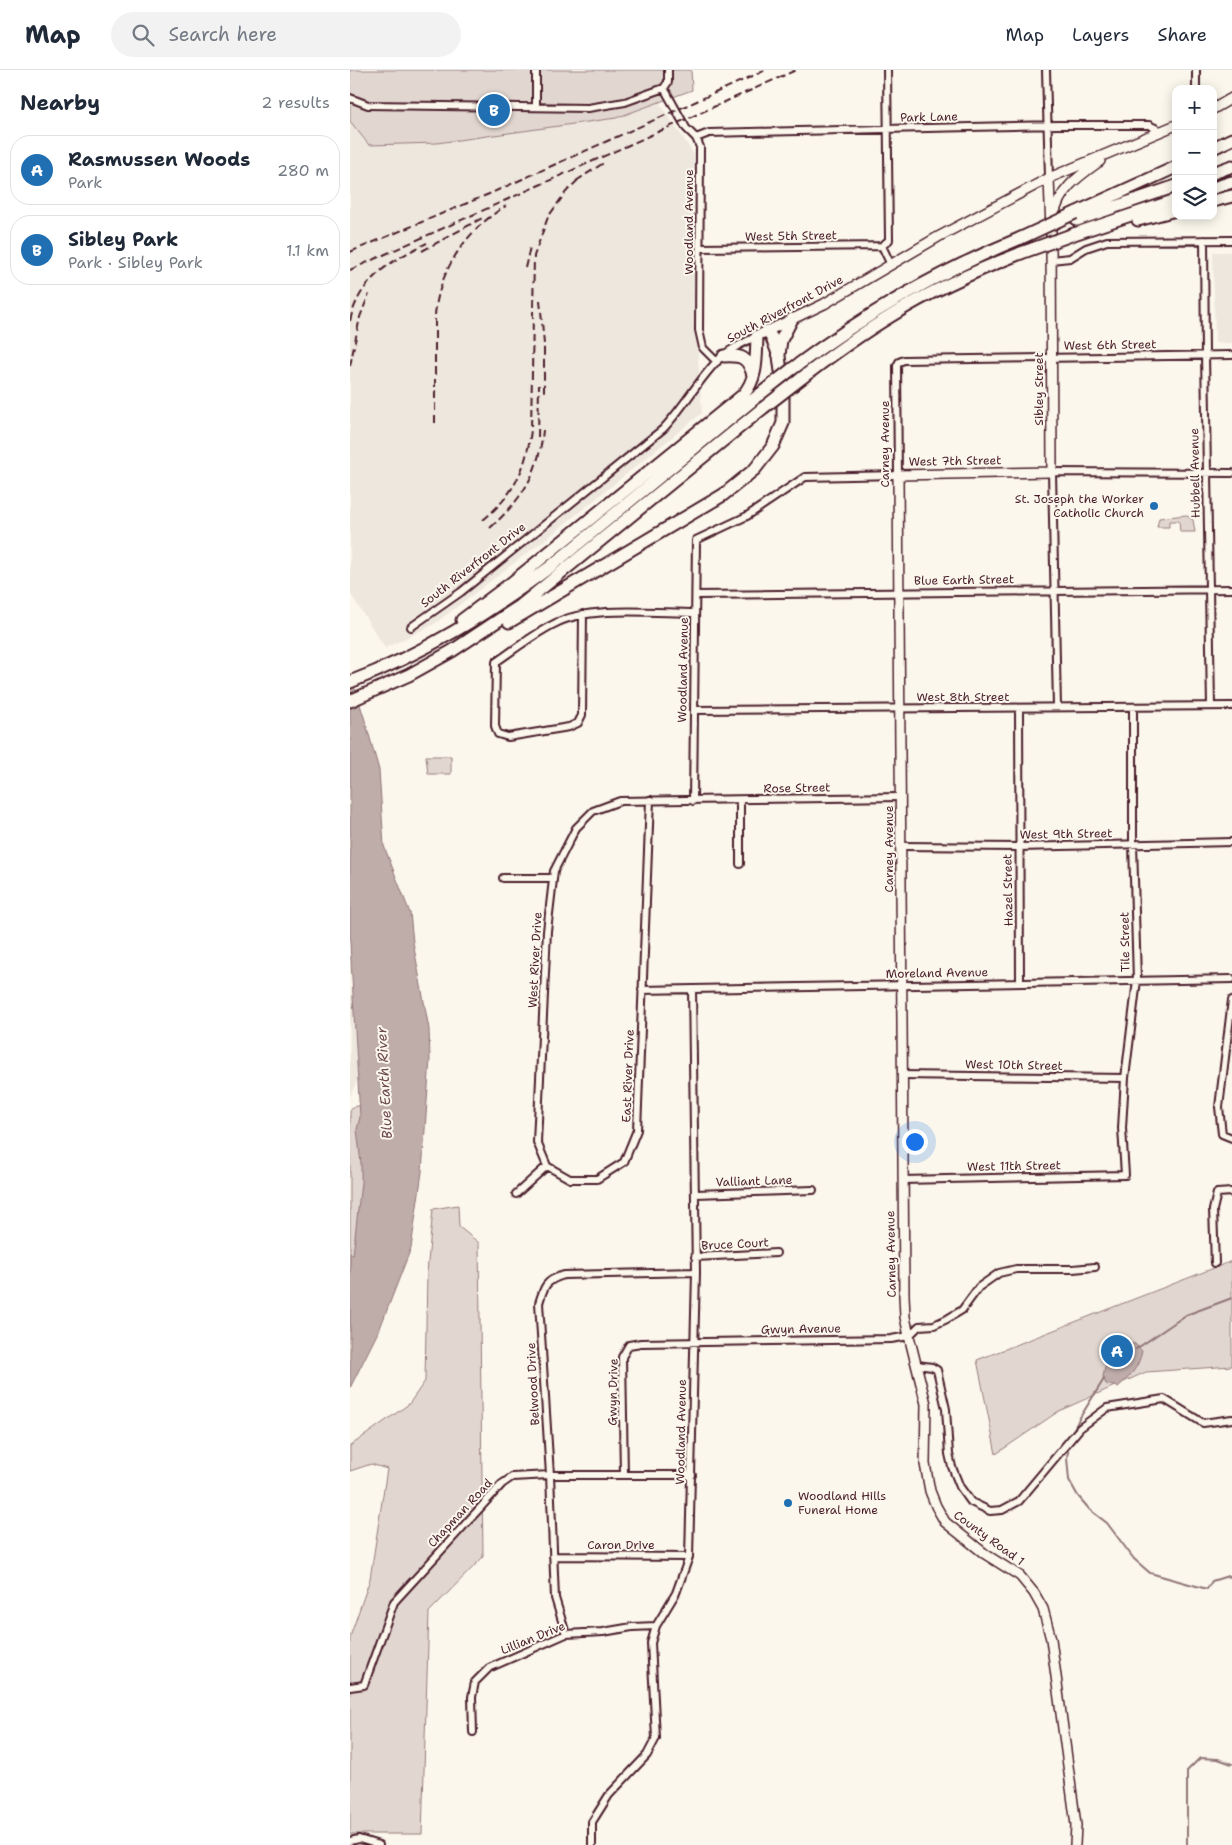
<!DOCTYPE html>
<html lang="en">
<head>
<meta charset="utf-8">
<style>
	:root { --surface:#fff; --page:#f2f2f3; --text:#1f2937; --muted:#747a83; --line:#e0e1e3; --accent:#1f6fb2 }
	body { margin:0; font-family:"Shantell Sans",sans-serif; background:var(--page); color:var(--text) }
	.controls { position:absolute; right:15px; top:15px; display:grid; overflow:hidden; border-radius:10px; box-shadow:0 2px 12px #0003 }
	.controls button { width:45px; height:45px; display:grid; place-items:center; padding:0; border:0; border-bottom:1px solid var(--line); background:var(--surface); color:var(--text); font:25px sans-serif }
	.you { position:absolute; left:564px; top:1071px; width:18px; height:18px; margin:-12px; border:4px solid #fff; border-radius:50%; background:#1a73e8; box-shadow:0 0 0 8px #1a73e833 }
	.badge { display:grid; place-items:center; width:32px; height:32px; border-radius:50%; background:var(--accent); color:#fff; font-size:16px; font-weight:700 }
	.pin { position:absolute; translate:-50% -50%; border:2px solid #fff; box-shadow:0 1px 5px #0006 }
	.list { margin:0; padding:0; list-style:none }
	h2 { display:flex; justify-content:space-between; align-items:center; height:65px; margin:0; padding:0 20px; font-size:21px }
	h2 small { font-size:16px; font-weight:400; color:var(--muted) }
	.list li { display:grid; grid-template-columns:32px 1fr auto; gap:15px; align-items:center; box-sizing:border-box; height:70px; margin:0 10px 10px; padding:0 10px; border:1px solid var(--line); border-radius:20px }
	.list b { display:block; font-size:19px; white-space:nowrap }
	.list p { margin:0; font-size:16px; white-space:nowrap; color:var(--muted) }
	.list em { font-size:16px; font-style:normal; color:var(--muted) }
	.icon { flex:none; width:28px; height:28px; fill:none; stroke:currentColor; stroke-width:2; stroke-linecap:round; stroke-linejoin:round }
	.map { position:relative; flex:none; width:882px; height:1775px; overflow:hidden }
	header { display:flex; align-items:center; gap:30px; box-sizing:border-box; height:70px; padding:0 25px; background:var(--surface); border-bottom:1px solid var(--line) }
	header strong { font-size:24px }
	nav { display:flex; gap:28px; margin-inline-start:auto; font-size:18px }
	.search { width:350px; height:45px; background:var(--page); display:flex; align-items:center; gap:12px; box-sizing:border-box; padding:0 18px; border-radius:28px; color:var(--muted); font-size:19px }
	main { display:flex }
	aside { flex:1; background:var(--surface) }
	.map>svg:first-child { display:block }
	.built { fill:#eee7de }
	.green { fill:#e2d7d0; stroke:#967b7e }
	.water { fill:#bfadaa; stroke:#907477 }
	.lines { fill:none; stroke-linecap:round; stroke-linejoin:round }
	.stream { stroke:#907477; stroke-width:2 }
	.street-casing { stroke:#4a1f2b; stroke-width:10 }
	.secondary-casing { stroke:#4a1f2b; stroke-width:12 }
	.highway-casing { stroke:#4a1f2b; stroke-width:15 }
	.street { stroke:#fbf7ec; stroke-width:6 }
	.secondary { stroke:#fbf7ec; stroke-width:9 }
	.highway { stroke:#fbf7ec; stroke-width:11 }
	.rail { stroke:#4a1f2b; stroke-width:2; stroke-dasharray:8 4; stroke-linecap:butt }
	.highway-bridge-casing { stroke:#4a1f2b; stroke-width:15; stroke-linecap:butt }
	.highway-bridge { stroke:#fbf7ec; stroke-width:11 }
	.poi-dot { fill:#1f6fb2; stroke:#fbf7ec; stroke-width:2 }
	.labels { text-anchor:middle; dominant-baseline:central; stroke-width:4; stroke-linejoin:round; paint-order:stroke }
	.street-label { font-size:12px; fill:#4a1f2b; stroke:#fbf7ec }
	.poi-label { font-size:12px; fill:#4a1f2b; stroke:#fbf7ec; text-anchor:end }
	.water-label { font-size:14px; font-style:italic; fill:#6d4a51; stroke:#fbf7ec }
</style>
</head>
<body>
<header>
<strong>Map</strong>
<div class="search"><svg class="icon" aria-label="search" viewBox="0 0 24 24"><circle cx="10" cy="10" r="6"/><path d="M15 15l6 6"/></svg>Search here</div>
<nav><a>Map</a><a>Layers</a><a>Share</a></nav>
</header>
<main>
<aside>
<h2>Nearby<small>2 results</small></h2>
<ul class="list">
<li><span class="badge">A</span><div><b>Rasmussen Woods</b><p>Park</p></div><em>280 m</em></li>
<li><span class="badge">B</span><div><b>Sibley Park</b><p>Park · Sibley Park</p></div><em>1.1 km</em></li>
</ul>
</aside>
<div class="map">
<svg width="882" height="1775" viewBox="0 0 882 1775">
	<rect width="100%" height="100%" fill="#fbf7ec"/>
	<filter id="ink" filterUnits="userSpaceOnUse"><feTurbulence type="fractalNoise" baseFrequency=".02" numOctaves="2"/><feDisplacementMap in="SourceGraphic" scale="10" xChannelSelector="R" yChannelSelector="G"/><feConvolveMatrix kernelMatrix="1 2 1 2 8 2 1 2 1" color-interpolation-filters="sRGB"/></filter>
	<g filter="url(#ink)">
		<path class="built" d="M 309,32 L 344,84 L 345,244 L 352,343 L 201,465 L 83,555 L 35,578 L 0,523 L 0,51 L 19,75 L 87,73 L 266,48 Z
			M 863,182 L 882,182 L 882,273 L 865,273 Z
			M 0,926 L 10,926 L 12,997 L 0,1027 Z"/>
		<path class="green" d="M 0,0 L 341,0 L 342,20 L 266,48 L 87,73 L 19,75 L 0,51 Z
			M 836,445 L 843,450 L 845,462 L 830,462 L 829,451 L 819,451 L 819,457 L 807,457 L 809,448 Z
			M 76,686 L 101,686 L 101,704 L 78,704 Z
			M 22,1033 L 0,1262 L 0,1042 L 2,1037 Z
			M 108,1135 L 109,1157 L 129,1173 L 133,1487 L 79,1542 L 72,1764 L 0,1764 L 0,1567 L 20,1509 L 37,1399 L 21,1394 L 0,1401 L 0,1376 L 59,1334 L 75,1311 L 77,1203 L 83,1139 Z
			M 882,1191 L 882,1296 L 796,1302 L 709,1341 L 646,1384 L 627,1290 Z"/>
		<path class="water" d="M 0,604 L 14,647 L 29,700 L 34,776 L 60,843 L 63,872 L 79,959 L 80,989 L 72,1102 L 61,1178 L 30,1258 L 0,1318 L 0,1183 L 3,1185 L 11,1112 L 11,1094 L 7,1059 L 10,1047 L 0,873 Z
			M 776,1273 L 785,1274 L 792,1281 C 789,1297 780,1307 768,1317 L 756,1314 L 753,1307 C 756,1291 759,1278 776,1273 Z"/>
		<g class="lines">
			<path class="stream" d="M 786,1279 L 836,1245 L 882,1228
				M 722,1363 L 729,1349 L 754,1309
				M 719,1374 L 717,1388 L 719,1410 L 728,1426 L 740,1440 L 757,1453 L 784,1489 L 800,1503 L 857,1519 L 862,1511 L 878,1506 L 882,1509
				M 837,1775 L 837,1701 L 850,1688 L 868,1689 L 882,1694"/>
			<defs>
				<path id="street" d="M 186,0 L 186,36
					M 537,0 L 539,170 L 532,176 L 541,195
					M 696,0 L 699,108
					M 846,0 L 846,19
					M 314,18 L 336,58 L 346,68 L 350,77 L 349,260 L 353,278 L 367,292
					M 0,28 L 18,35 L 238,38 L 275,32 L 314,18 L 318,12 L 318,0
					M 346,68 L 359,63 L 708,55 L 799,55 L 811,61
					M 854,170 L 855,285 L 861,636
					M 350,178 L 532,176
					M 701,190 L 720,188 L 736,178 L 757,171 L 882,170
					M 346,525 L 882,519
					M 233,544 L 232,645 L 228,653 L 219,657 L 158,667 L 148,664 L 145,656 L 146,592 C 165,579 184,564 204,554 C 239,535 306,543 345,543
					M 61,557 L 111,522 L 313,359 C 333,338 347,312 367,291 C 378,280 393,273 407,266
					M 707,637 L 702,402 L 882,403
					M 669,638 L 670,913
					M 344,640 L 882,636
					M 300,730 L 287,1060 L 274,1092 L 247,1109 L 220,1109 L 197,1096 L 187,1072 L 197,861 L 204,801 L 226,758 L 243,741 L 270,731 L 551,727
					M 343,731 L 346,470 L 397,446 L 455,407 L 548,405 L 547,296 L 549,292 L 554,290 L 882,285
					M 551,776 L 669,777 L 882,772
					M 390,794 L 390,730
					M 153,808 L 203,808
					M 292,920 L 882,909
					M 882,930 L 869,1037 L 872,1064 L 882,1068
					M 552,1005 L 775,1008
					M 553,1110 L 775,1105 L 772,1058 L 775,1008 L 787,910 L 783,774 L 783,637
					M 166,1124 L 197,1096
					M 346,1124 L 463,1120
					M 345,1187 L 426,1183
					M 865,1193 L 863,1140 L 867,1123 L 882,1122
					M 567,1295 L 582,1297 L 587,1300 L 596,1339 L 599,1384 L 602,1397 L 610,1417 L 621,1432 L 640,1441 L 652,1440 L 669,1431 L 730,1358 L 757,1338 L 814,1329 L 853,1353 L 882,1349
					M 274,1405 L 272,1287 L 279,1275 L 291,1273 L 541,1269 L 559,1266 L 569,1256 L 584,1255 L 597,1249 L 612,1240 L 629,1217 L 649,1203 L 666,1199 L 723,1199 L 745,1197
					M 203,1486 L 339,1487
					M 216,1564 L 205,1528 L 200,1405 L 189,1233 C 194,1216 196,1210 214,1205 L 346,1202
					M 0,1617 L 14,1615 L 44,1532 L 152,1414 L 162,1407 L 200,1405 L 342,1405
					M 123,1662 L 122,1627 L 125,1612 L 139,1598 L 216,1564 L 253,1562 L 282,1557 L 306,1556
					M 0,1771 L 9,1769 L 29,1775
					M 242,1775 L 242,1752 L 259,1725 L 297,1685 L 306,1668 L 301,1573 L 306,1556 L 326,1523 L 339,1487 L 346,1202 L 342,919"/>
				<path id="secondary" d="M 863,39 L 882,28
					M 699,108 L 701,161 L 702,402 L 548,405 L 554,1225 L 555,1247 L 559,1266 L 576,1334 L 575,1394 L 580,1421 L 586,1436 L 595,1452 L 635,1484 L 670,1506 L 684,1523 L 693,1539 L 701,1569 L 726,1755 L 725,1775
					M 704,146 C 709,119 729,106 750,91
					M 411,264 L 474,234 L 588,167 L 699,108 L 826,55"/>
				<path id="highway" d="M 863,78 L 882,69
					M 863,103 L 882,96
					M 863,118 L 882,112
					M 863,131 L 882,126
					M 725,143 L 826,97
					M 727,150 L 826,116
					M 788,150 L 826,140
					M 724,164 L 826,130
					M 429,285 L 431,270 L 442,249
					M 374,286 C 391,285 398,287 403,305
					M 442,299 C 516,244 585,203 671,168
					M 444,314 C 476,289 509,265 544,244 C 584,219 628,200 671,183
					M 112,550 L 160,514 L 393,325 C 408,308 406,287 407,266
					M 159,552 L 373,425 L 405,399 L 423,376 L 433,353 L 433,317 L 429,286 L 422,268 L 417,261
					M 0,612 C 73,584 137,544 200,497 L 409,325
					M 0,631 L 59,605 L 102,581 L 170,536 L 413,338"/>
			</defs>
			<use href="#street" class="street-casing"/>
			<use href="#secondary" class="secondary-casing"/>
			<use href="#highway" class="highway-casing"/>
			<use href="#street" class="street"/>
			<use href="#secondary" class="secondary"/>
			<use href="#highway" class="highway"/>
			<path class="rail" d="M 226,111 L 255,92
				M 72,181 L 134,147
				M 0,182 L 139,124 L 416,0
				M 175,198 L 180,177
				M 0,200 L 446,0
				M 190,230 L 194,274 L 194,323
				M 0,251 C 9,209 42,190 77,173
				M 0,296 L 10,247 L 19,224
				M 85,353 L 85,245 C 89,200 117,159 156,136
				M 188,367 L 189,315
				M 133,450 C 164,424 176,400 181,360 L 184,186 L 198,147 L 216,122 L 230,108
				M 140,458 C 172,429 189,404 193,360"/>
			<defs>
				<path id="highway-bridge" d="M 671,168 L 725,143
					M 671,183 L 724,164
					M 409,325 L 442,299
					M 413,338 L 444,314"/>
			</defs>
			<use href="#highway-bridge" class="highway-bridge-casing"/>
			<use href="#highway-bridge" class="highway-bridge"/>
		</g>
	</g>
	<g class="poi-dot">
		<circle cx="804" cy="436" r="5"/>
		<circle cx="438" cy="1433" r="5"/>
	</g>
	<g class="labels">
		<g class="street-label">
			<text transform="translate(579 47) rotate(-1)">Park Lane</text>
			<text transform="translate(339 152) rotate(-90)">Woodland Avenue</text>
			<text transform="translate(441 166) rotate(-1)">West 5th Street</text>
			<text transform="translate(435 239) rotate(-28)">South Riverfront Drive</text>
			<text transform="translate(760 275) rotate(-1)">West 6th Street</text>
			<text transform="translate(689 319) rotate(-90)">Sibley Street</text>
			<text transform="translate(535 374) rotate(-90)">Carney Avenue</text>
			<text transform="translate(605 391) rotate(-1)">West 7th Street</text>
			<text transform="translate(845 403) rotate(-91)">Hubbell Avenue</text>
			<text transform="translate(123 495) rotate(-38)">South Riverfront Drive</text>
			<text transform="translate(614 510) rotate(-1)">Blue Earth Street</text>
			<text transform="translate(333 600) rotate(-89)">Woodland Avenue</text>
			<text x="613" y="627">West 8th Street</text>
			<text transform="translate(447 718) rotate(-1)">Rose Street</text>
			<text transform="translate(716 764) rotate(-1)">West 9th Street</text>
			<text transform="translate(539 779) rotate(-90)">Carney Avenue</text>
			<text transform="translate(658 820) rotate(-91)">Hazel Street</text>
			<text transform="translate(775 872) rotate(-91)">Tile Street</text>
			<text transform="translate(185 890) rotate(-87)">West River Drive</text>
			<text transform="translate(587 903) rotate(-1)">Moreland Avenue</text>
			<text transform="translate(664 995) rotate(1)">West 10th Street</text>
			<text transform="translate(278 1006) rotate(-88)">East River Drive</text>
			<text transform="translate(664 1096) rotate(-1)">West 11th Street</text>
			<text transform="translate(404 1111) rotate(-2)">Valliant Lane</text>
			<text transform="translate(385 1174) rotate(-3)">Bruce Court</text>
			<text transform="translate(541 1184) rotate(-91)">Carney Avenue</text>
			<text transform="translate(451 1259) rotate(-1)">Gwyn Avenue</text>
			<text transform="translate(183 1314) rotate(-93)">Belwood Drive</text>
			<text transform="translate(263 1322) rotate(-89)">Gwyn Drive</text>
			<text transform="translate(331 1362) rotate(-89)">Woodland Avenue</text>
			<text transform="translate(110 1443) rotate(-47)">Chapman Road</text>
			<text transform="translate(639 1468) rotate(36)">County Road 1</text>
			<text x="271" y="1475">Caron Drive</text>
			<text transform="translate(183 1568) rotate(-22)">Lillian Drive</text>
		</g>
		<g class="poi-label">
			<text x="794" y="429">St. Joseph the Worker<tspan x="794" dy="14">Catholic Church</tspan></text>
			<text x="448" y="1426" text-anchor="start">Woodland Hills<tspan x="448" dy="14">Funeral Home</tspan></text>
		</g>
		<g class="water-label">
			<text transform="translate(34 1013) rotate(-93)">Blue Earth River</text>
		</g>
	</g>
</svg>
<div class="controls">
<button>+</button>
<button>−</button>
<button><svg class="icon" aria-label="layers" viewBox="0 0 24 24"><path d="M12 4l9 5-9 5-9-5zM3 14l9 5 9-5"/></svg></button>
</div>
<div class="you"></div>
<div class="pin badge" style="left:767px;top:1281px">A</div>
<div class="pin badge" style="left:144px;top:40px">B</div>
</div>
</main>
</body>
</html>
